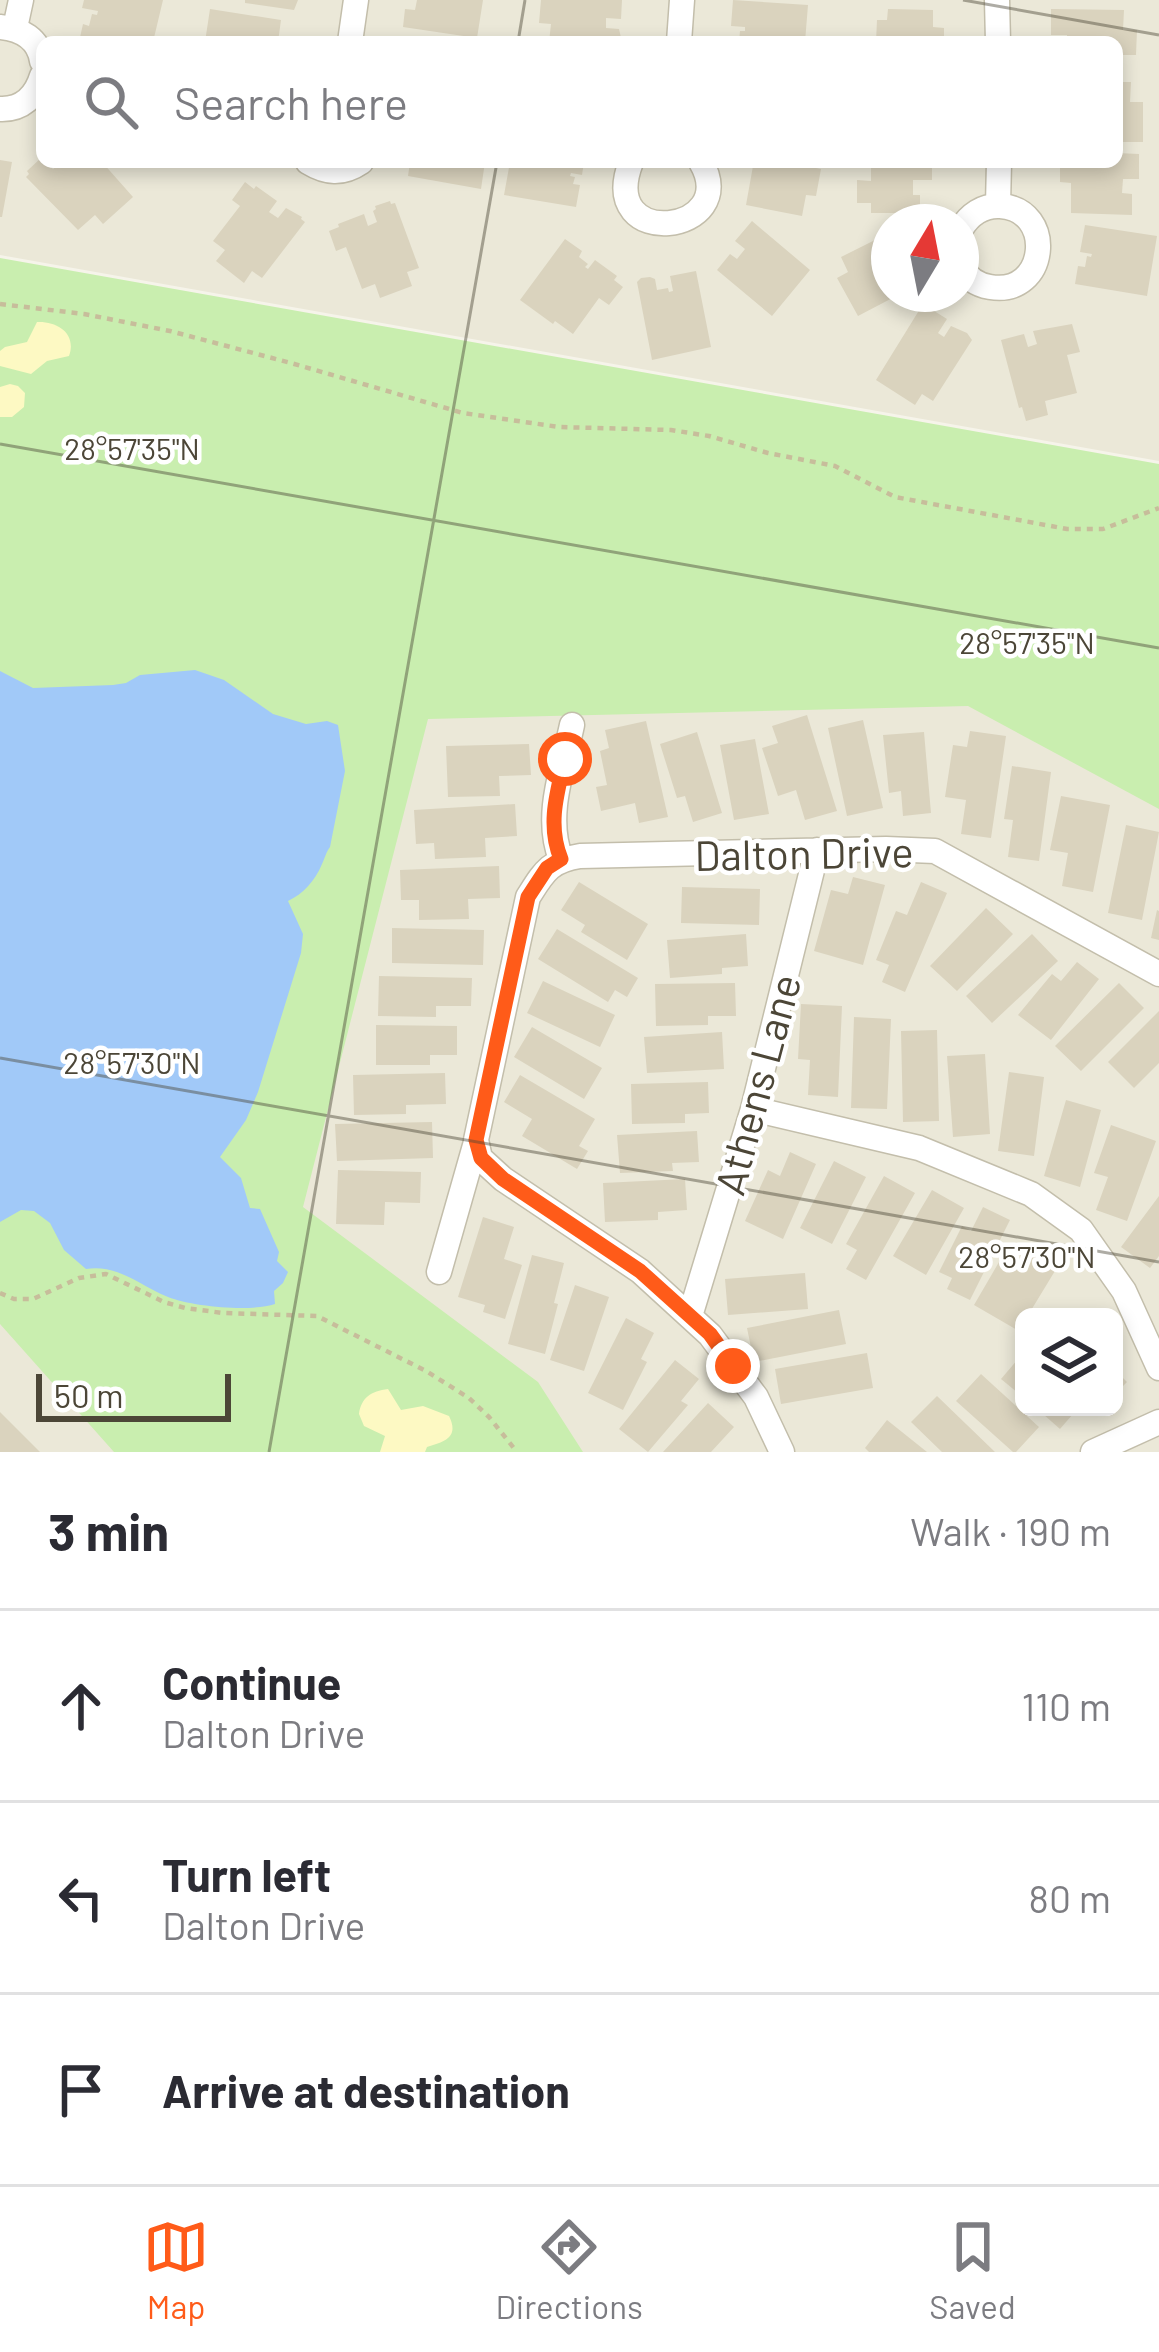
<!DOCTYPE html>
<html lang="en">
<head>
<meta charset="utf-8">
<style>
	:root { --surface:#fff; --page:#f2f2f3; --text:#2b2b33; --muted:#7c7c81; --line:#e1e1e2; --accent:#ff5b19 }
	body { margin:0; font-family:Barlow,sans-serif; background:var(--page); color:var(--text) }
	.controls { position:absolute; right:36px; bottom:36px; display:grid; overflow:hidden; border-radius:18px; box-shadow:0 6px 18px #0003 }
	.controls button { width:108px; height:108px; display:grid; place-items:center; padding:0; border:0; border-bottom:3px solid var(--line); background:var(--surface); color:var(--text); font:60px sans-serif }
	.compass { position:absolute; left:871px; top:204px; width:108px; height:108px; border-radius:50%; background:var(--surface); box-shadow:0 6px 18px #0003; rotate:10deg }
	.scale { position:absolute; left:36px; bottom:30px; width:195px; box-sizing:border-box; padding-left:12px; border:6px solid #4c4637; border-top:0; font-size:33px; line-height:42px; white-space:nowrap; color:#4c4637; -webkit-text-stroke:9px #fff; paint-order:stroke }
	.stop { position:absolute; width:36px; height:36px; margin:-27px; border:9px solid #ff5b19; border-radius:50%; background:#fff }
	.stop.end { background:#ff5b19; border-color:#fff; box-shadow:0 3px 12px #0008 }
	.list { margin:0; padding:0; list-style:none }
	h2 { display:flex; justify-content:space-between; align-items:center; height:156px; margin:0; padding:0 48px; font-size:51px }
	h2 small { font-size:39px; font-weight:400; color:var(--muted) }
	.list li { display:grid; grid-template-columns:78px 1fr auto; gap:36px; align-items:center; box-sizing:border-box; height:192px; padding:0 48px; border-top:3px solid var(--line) }
	.list b { display:block; font-size:45px; white-space:nowrap }
	.list p { margin:0; font-size:39px; white-space:nowrap; color:var(--muted) }
	.list em { font-size:39px; font-style:normal; color:var(--muted) }
	.icon { flex:none; width:66px; height:66px; fill:none; stroke:currentColor; stroke-width:2; stroke-linecap:round; stroke-linejoin:round }
	.map { position:relative; flex:none; width:1159px; height:1452px; overflow:hidden }
	.search { position:absolute; background:var(--surface); box-shadow:0 6px 18px #0003; left:36px; right:36px; top:36px; height:132px; display:flex; align-items:center; gap:30px; box-sizing:border-box; padding:0 42px; border-radius:18px; color:var(--muted); font-size:45px }
	.sheet { height:732px; background:var(--surface) }
	nav { display:flex; justify-content:space-around; align-items:center; box-sizing:border-box; height:168px; border-top:3px solid var(--line); background:var(--surface); font-size:33px; color:var(--muted) }
	nav a { display:grid; justify-items:center; gap:6px }
	nav .on { color:var(--accent) }
	.map>svg:first-child { display:block }
	.residential { fill:#ebe8d8; fill-rule:evenodd }
	.green { fill:#c9eeaf }
	.sand { fill:#fdf9c3 }
	.water { fill:#a1c9f8 }
	.building { fill:#dad3be }
	.lines { fill:none; stroke-linecap:round; stroke-linejoin:round }
	.minor-casing { stroke:#c3beab; stroke-width:27 }
	.path { stroke:#c7bd9b; stroke-width:4.5; stroke-dasharray:6 6; stroke-linecap:butt }
	.minor { stroke:#fff; stroke-width:24 }
	.route { stroke:#ff5b19; stroke-width:15 }
	.ticks { fill:none; stroke:#4c4637; stroke-width:3; stroke-opacity:0.45 }
	.labels { text-anchor:middle; dominant-baseline:central; stroke-width:9; stroke-linejoin:round; paint-order:stroke }
	.street-label { font-size:42px; fill:#4c4637; stroke:#fff }
	.ticks-label { font-size:30px; text-anchor:middle; fill:#4c4637; stroke:#fff; stroke-width:9; stroke-linejoin:round; paint-order:stroke }
</style>
</head>
<body>
<div class="map">
<svg width="1159" height="1452" viewBox="0 0 1159 1452">
	<rect width="100%" height="100%" fill="#f6f4ea"/>
	<path class="residential" d="M 0,0 L 1159,0 L 1159,461 L 0,255 ZM 42,42 L 1117,42 L 1117,162 L 42,162 ZM 889,222 L 961,222 L 961,294 L 889,294 Z
		M 0,277 L 1159,484 L 1159,1452 L 0,1452 ZM 1024,1317 L 1114,1317 L 1114,1407 L 1024,1407 Z"/>
	<path class="green" d="M 0,258 L 1159,464 L 1159,809 L 968,706 L 428,719 L 303,1207 L 538,1382 L 583,1452 L 114,1452 L 0,1324 Z"/>
	<path class="sand" d="M 37,322 C 58,321 77,334 69,356 L 47,361 L 31,374 L 0,366 L 0,351 L 5,347 L 27,342 Z
		M 10,384 L 18,386 L 25,393 L 24,407 L 12,417 L 0,417 L 0,387 Z
		M 388,1389 L 401,1410 L 423,1406 L 449,1416 C 460,1438 443,1442 427,1447 L 425,1452 L 380,1452 L 385,1436 L 364,1426 L 359,1414 C 361,1398 371,1391 388,1389 Z"/>
	<path class="water" d="M 195,670 L 224,680 L 273,714 L 306,724 L 327,721 L 338,725 L 345,771 L 330,847 C 326,852 325,858 322,864 C 315,881 303,894 288,901 L 303,934 L 301,953 L 258,1092 L 246,1120 L 220,1157 L 241,1178 L 250,1208 L 260,1209 L 279,1252 L 277,1261 L 288,1272 L 283,1283 L 274,1291 L 275,1304 C 252,1312 193,1307 168,1297 C 140,1286 119,1264 86,1269 L 64,1250 L 50,1223 L 34,1211 L 21,1210 L 0,1222 L 0,671 L 33,688 L 113,685 L 126,683 L 140,675 Z"/>
	<path class="building" d="M 84,0 L 163,0 L 153,42 L 79,42 L 83,24 L 89,26 L 92,14 L 97,15 L 98,11 L 82,8 Z
		M 245,0 L 298,0 L 294,10 L 245,3 Z
		M 417,0 L 483,0 L 477,38 L 403,27 L 405,9 L 415,10 Z
		M 541,0 L 622,0 L 621,19 L 606,18 L 606,28 L 619,29 L 622,42 L 549,42 L 551,24 L 539,23 Z
		M 733,0 L 808,5 L 805,42 L 739,42 L 740,31 L 745,31 L 745,27 L 731,26 Z
		M 210,9 L 281,20 L 278,42 L 205,42 Z
		M 888,9 L 933,10 L 933,27 L 944,28 L 944,42 L 876,42 L 877,20 L 887,20 Z
		M 1051,9 L 1124,10 L 1123,30 L 1137,30 L 1136,55 L 1123,55 L 1123,70 L 1117,70 L 1117,42 L 1067,42 L 1067,35 L 1051,35 Z
		M 1117,82 L 1131,82 L 1130,102 L 1143,102 L 1143,142 L 1117,142 Z
		M 1117,153 L 1139,154 L 1139,179 L 1123,179 L 1122,193 L 1132,194 L 1132,215 L 1071,213 L 1071,183 L 1060,182 L 1060,162 L 1117,162 Z
		M 42,157 L 42,162 L 47,162 L 53,169 L 61,162 L 102,162 L 133,197 L 103,224 L 95,215 L 78,230 L 26,177 L 29,174 L 27,171 Z
		M 0,160 L 12,162 L 2,217 L 0,217 Z
		M 410,162 L 485,162 L 481,189 L 408,176 Z
		M 510,162 L 584,162 L 582,175 L 571,173 L 570,176 L 575,177 L 573,184 L 580,185 L 576,207 L 504,195 Z
		M 765,162 L 812,162 L 811,167 L 821,169 L 816,196 L 806,195 L 802,216 L 746,205 L 753,166 L 763,168 Z
		M 871,162 L 932,162 L 932,180 L 913,180 L 913,195 L 920,195 L 920,213 L 871,213 L 871,203 L 857,203 L 857,180 L 871,181 Z
		M 245,182 L 254,189 L 256,186 L 277,201 L 269,212 L 278,218 L 286,208 L 302,217 L 301,219 L 305,222 L 262,278 L 252,271 L 244,283 L 216,261 L 225,250 L 213,241 L 240,206 L 232,200 Z
		M 390,201 L 391,204 L 395,203 L 419,268 L 407,272 L 412,286 L 380,298 L 375,284 L 362,289 L 346,247 L 336,251 L 329,231 L 339,227 L 338,224 L 364,214 L 368,226 L 377,222 L 373,211 L 376,209 L 375,206 Z
		M 752,221 L 810,270 L 772,316 L 717,270 L 730,254 L 737,259 L 745,249 L 735,241 Z
		M 1085,225 L 1157,236 L 1147,296 L 1075,284 L 1078,266 L 1085,267 L 1087,256 L 1091,257 L 1092,254 L 1080,252 Z
		M 885,235 L 889,243 L 889,294 L 900,294 L 858,316 L 837,278 L 848,272 L 841,257 Z
		M 565,239 L 582,251 L 579,257 L 588,264 L 585,267 L 588,269 L 595,260 L 617,276 L 614,280 L 623,287 L 609,305 L 599,298 L 573,334 L 555,321 L 553,324 L 520,300 Z
		M 696,271 L 711,347 L 652,360 L 637,282 L 641,278 L 650,277 L 655,279 L 657,290 L 668,288 L 669,292 L 673,291 L 670,276 Z
		M 923,304 L 947,319 L 938,333 L 944,337 L 951,326 L 967,333 L 972,340 L 933,401 L 922,394 L 915,405 L 876,380 Z
		M 1072,324 L 1080,352 L 1067,355 L 1077,393 L 1045,401 L 1048,415 L 1026,421 L 1022,407 L 1019,408 L 1001,340 L 1024,334 L 1028,347 L 1037,344 L 1033,331 Z
		M 807,715 L 837,811 L 805,820 L 796,790 L 778,796 L 762,748 L 778,743 L 772,726 Z
		M 863,720 L 883,808 L 847,816 L 828,728 Z
		M 646,721 L 668,817 L 639,823 L 635,803 L 601,811 L 596,787 L 607,785 L 600,751 L 609,748 L 605,730 Z
		M 970,731 L 1006,736 L 991,838 L 961,834 L 966,800 L 945,797 L 953,745 L 967,747 Z
		M 697,732 L 722,813 L 693,822 L 685,796 L 677,798 L 660,744 Z
		M 924,732 L 931,813 L 903,816 L 901,791 L 889,793 L 883,735 Z
		M 755,739 L 769,814 L 734,820 L 720,745 Z
		M 529,744 L 531,775 L 499,776 L 500,796 L 448,797 L 446,746 Z
		M 1012,766 L 1051,772 L 1039,861 L 1008,857 L 1013,820 L 1004,819 Z
		M 1061,796 L 1110,805 L 1093,892 L 1062,886 L 1068,853 L 1050,850 Z
		M 515,804 L 517,836 L 485,838 L 486,857 L 435,859 L 434,843 L 416,844 L 414,810 Z
		M 1126,825 L 1159,832 L 1142,920 L 1108,913 Z
		M 499,866 L 500,898 L 468,899 L 469,919 L 419,920 L 419,900 L 401,900 L 400,870 Z
		M 853,877 L 885,885 L 863,965 L 814,951 L 831,890 L 848,894 Z
		M 579,882 L 648,924 L 627,960 L 581,932 L 585,925 L 561,910 Z
		M 921,882 L 947,893 L 905,992 L 882,982 L 889,965 L 876,960 L 896,911 L 907,915 Z
		M 682,887 L 760,889 L 759,925 L 681,923 Z
		M 986,908 L 1013,934 L 957,991 L 930,966 Z
		M 1157,910 L 1159,911 L 1159,940 L 1151,938 Z
		M 392,928 L 484,930 L 483,965 L 392,963 Z
		M 557,929 L 638,978 L 627,997 L 615,990 L 608,1002 L 538,959 Z
		M 746,934 L 748,966 L 722,968 L 722,974 L 670,978 L 667,940 Z
		M 1032,934 L 1058,961 L 992,1023 L 966,996 Z
		M 1077,962 L 1099,979 L 1051,1040 L 1018,1015 L 1052,974 L 1061,981 Z
		M 379,976 L 472,978 L 471,1006 L 436,1006 L 436,1017 L 378,1016 Z
		M 543,981 L 615,1015 L 600,1047 L 527,1013 Z
		M 735,983 L 736,1016 L 708,1016 L 708,1025 L 656,1026 L 655,984 Z
		M 1119,983 L 1144,1008 L 1081,1071 L 1055,1046 Z
		M 801,1004 L 842,1006 L 838,1097 L 808,1095 L 810,1060 L 798,1059 Z
		M 1159,1011 L 1159,1063 L 1134,1088 L 1108,1062 Z
		M 854,1017 L 891,1019 L 887,1109 L 851,1108 Z
		M 376,1025 L 457,1026 L 457,1055 L 430,1055 L 430,1065 L 376,1065 Z
		M 532,1027 L 602,1068 L 584,1099 L 514,1057 Z
		M 937,1030 L 939,1121 L 903,1122 L 901,1031 Z
		M 722,1032 L 724,1069 L 647,1073 L 644,1037 Z
		M 985,1054 L 990,1134 L 953,1137 L 947,1056 Z
		M 1009,1072 L 1044,1077 L 1034,1156 L 998,1151 Z
		M 445,1073 L 446,1104 L 406,1105 L 406,1114 L 354,1115 L 353,1075 Z
		M 520,1075 L 595,1119 L 579,1146 L 588,1151 L 577,1169 L 522,1136 L 532,1119 L 504,1102 Z
		M 708,1082 L 709,1113 L 685,1114 L 685,1123 L 632,1124 L 631,1084 Z
		M 1066,1100 L 1101,1110 L 1080,1187 L 1044,1176 Z
		M 432,1122 L 433,1158 L 337,1161 L 335,1124 Z
		M 1111,1125 L 1156,1141 L 1127,1221 L 1096,1210 L 1108,1177 L 1094,1173 Z
		M 697,1131 L 699,1162 L 672,1163 L 673,1171 L 620,1173 L 617,1135 Z
		M 790,1152 L 816,1164 L 783,1239 L 745,1221 L 768,1170 L 780,1176 Z
		M 834,1161 L 866,1177 L 832,1244 L 800,1228 Z
		M 338,1170 L 421,1172 L 420,1203 L 385,1202 L 384,1225 L 336,1224 Z
		M 884,1176 L 915,1193 L 866,1280 L 846,1269 L 857,1250 L 846,1244 Z
		M 685,1179 L 687,1210 L 658,1212 L 658,1220 L 605,1222 L 603,1183 Z
		M 932,1190 L 964,1208 L 926,1275 L 893,1256 Z
		M 1159,1196 L 1159,1256 L 1150,1268 L 1121,1247 Z
		M 983,1207 L 1010,1220 L 970,1300 L 947,1289 L 952,1278 L 939,1272 L 962,1226 L 971,1231 Z
		M 483,1217 L 514,1227 L 504,1259 L 522,1265 L 505,1319 L 483,1312 L 485,1305 L 458,1297 Z
		M 1030,1243 L 1061,1261 L 1027,1317 L 1024,1317 L 1019,1331 L 974,1305 L 1006,1250 L 1021,1258 Z
		M 532,1255 L 564,1263 L 554,1303 L 558,1304 L 545,1354 L 508,1344 Z
		M 805,1273 L 808,1309 L 728,1315 L 725,1279 Z
		M 575,1285 L 609,1297 L 584,1371 L 550,1360 Z
		M 839,1310 L 846,1344 L 754,1362 L 747,1328 Z
		M 626,1318 L 654,1333 L 641,1359 L 647,1362 L 623,1410 L 588,1393 Z
		M 1024,1352 L 1024,1398 L 1001,1379 Z
		M 867,1353 L 873,1388 L 781,1404 L 775,1369 Z
		M 675,1360 L 699,1379 L 681,1401 L 688,1405 L 648,1452 L 619,1429 Z
		M 1114,1369 L 1127,1382 L 1114,1395 Z
		M 981,1374 L 1039,1427 L 1016,1452 L 1013,1452 L 956,1401 Z
		M 937,1396 L 995,1452 L 942,1452 L 911,1422 Z
		M 708,1403 L 734,1427 L 711,1452 L 663,1452 Z
		M 1035,1407 L 1079,1407 L 1060,1429 Z
		M 0,1412 L 40,1452 L 0,1452 Z
		M 887,1420 L 927,1452 L 869,1452 L 865,1448 Z"/>
	<g class="lines">
		<defs>
			<path id="minor" d="M 997,0 L 998,42
				M 0,27 C 21,29 39,39 42,61
				M 15,28 L 21,0
				M 350,42 L 356,0
				M 679,42 L 682,0
				M 0,109 C 22,110 36,96 42,76
				M 308,162 C 326,173 342,175 361,162
				M 631,162 C 596,253 743,234 701,162
				M 998,205 L 999,162
				M 961,229 C 969,215 983,205 1000,206 C 1056,209 1048,297 990,287 C 977,285 967,278 961,266
				M 561,859 C 544,816 563,768 572,725
				M 753,1109 L 919,1148 L 1031,1194 L 1081,1230 L 1124,1291 L 1159,1368
				M 439,1272 L 476,1142
				M 690,1316 L 753,1109 L 817,850
				M 782,1452 L 756,1397 L 710,1335 L 640,1271 L 503,1179 L 480,1158 L 476,1140 L 528,897 C 544,872 549,861 580,856 L 886,849 L 935,851 L 1159,974
				M 1093,1452 L 1159,1422"/>
		</defs>
		<use href="#minor" class="minor-casing"/>
		<path class="path" d="M 0,304 L 84,314 L 170,331 L 291,363 L 463,413 L 559,427 L 671,430 L 709,436 L 768,453 L 835,466 L 895,497 L 1067,529 L 1103,529 L 1159,508
			M 0,1293 L 14,1299 L 33,1299 L 79,1278 L 106,1274 L 164,1302 L 185,1308 L 223,1313 L 317,1316 L 426,1371 L 469,1398 L 489,1417 L 517,1452"/>
		<use href="#minor" class="minor"/>
	</g>
	<g class="lines">
		<path class="route" d="M 565,759 C 557,793 547,825 561,859 L 547,868 L 528,897 L 476,1140 L 481,1158 L 503,1179 L 640,1271 L 710,1334 L 733,1366"/>
	</g>
	<path class="ticks" d="M 963,0 L 1159,35M 518,42 L 525,0M 0,444 L 1159,648M 0,1058 L 1159,1262M 269,1452 L 497,162"/>
	<g class="labels">
		<g class="street-label">
			<text transform="translate(804 852) rotate(-1)">Dalton Drive</text>
			<text transform="translate(756 1084) rotate(-75)">Athens Lane</text>
		</g>
	</g>
	<g class="ticks-label">
		<text x="132" y="460">28°57'35"N</text>
		<text x="1027" y="654">28°57'35"N</text>
		<text x="132" y="1074">28°57'30"N</text>
		<text x="1027" y="1268">28°57'30"N</text>
	</g>
</svg>
<div class="controls">
<button><svg class="icon" aria-label="layers" viewBox="0 0 24 24"><path d="M12 4l9 5-9 5-9-5zM3 14l9 5 9-5"/></svg></button>
</div>
<svg class="compass" viewBox="-18 -18 36 36"><path d="M0-13l5 13h-10z" fill="#e53935"/><path d="M0 13l5-13h-10z" fill="#7c7c81"/></svg>
<div class="scale">50 m</div>
<div class="stop" style="left:565px;top:759px"></div>
<div class="stop end" style="left:733px;top:1366px"></div>
<div class="search"><svg class="icon" aria-label="search" viewBox="0 0 24 24"><circle cx="10" cy="10" r="6"/><path d="M15 15l6 6"/></svg>Search here</div>
</div>
<section class="sheet">
<h2>3 min<small>Walk · 190 m</small></h2>
<ul class="list">
<li><svg class="icon" aria-label="ahead" viewBox="0 0 24 24"><path d="M12 20V5M6 11l6-6 6 6"/></svg><div><b>Continue</b><p>Dalton Drive</p></div><em>110 m</em></li>
<li><svg class="icon" aria-label="left" viewBox="0 0 24 24"><path d="M17 20v-9H6M10 6l-5 5 5 5"/></svg><div><b>Turn left</b><p>Dalton Drive</p></div><em>80 m</em></li>
<li><svg class="icon" aria-label="arrive" viewBox="0 0 24 24"><path d="M6 21V4h12l-3 4 3 4H6"/></svg><div><b>Arrive at destination</b></div></li>
</ul>
</section>
<nav>
<a class="on"><svg class="icon" aria-label="map" viewBox="0 0 24 24"><path d="M3 6l6-2 6 2 6-2v14l-6 2-6-2-6 2zM9 4v14M15 6v14"/></svg>Map</a>
<a><svg class="icon" aria-label="directions" viewBox="0 0 24 24"><path d="M12 3l9 9-9 9-9-9zM9 14v-3h6M13 9l2 2-2 2"/></svg>Directions</a>
<a><svg class="icon" aria-label="saved" viewBox="0 0 24 24"><path d="M7 4h10v16l-5-4-5 4z"/></svg>Saved</a>
</nav>
</body>
</html>
